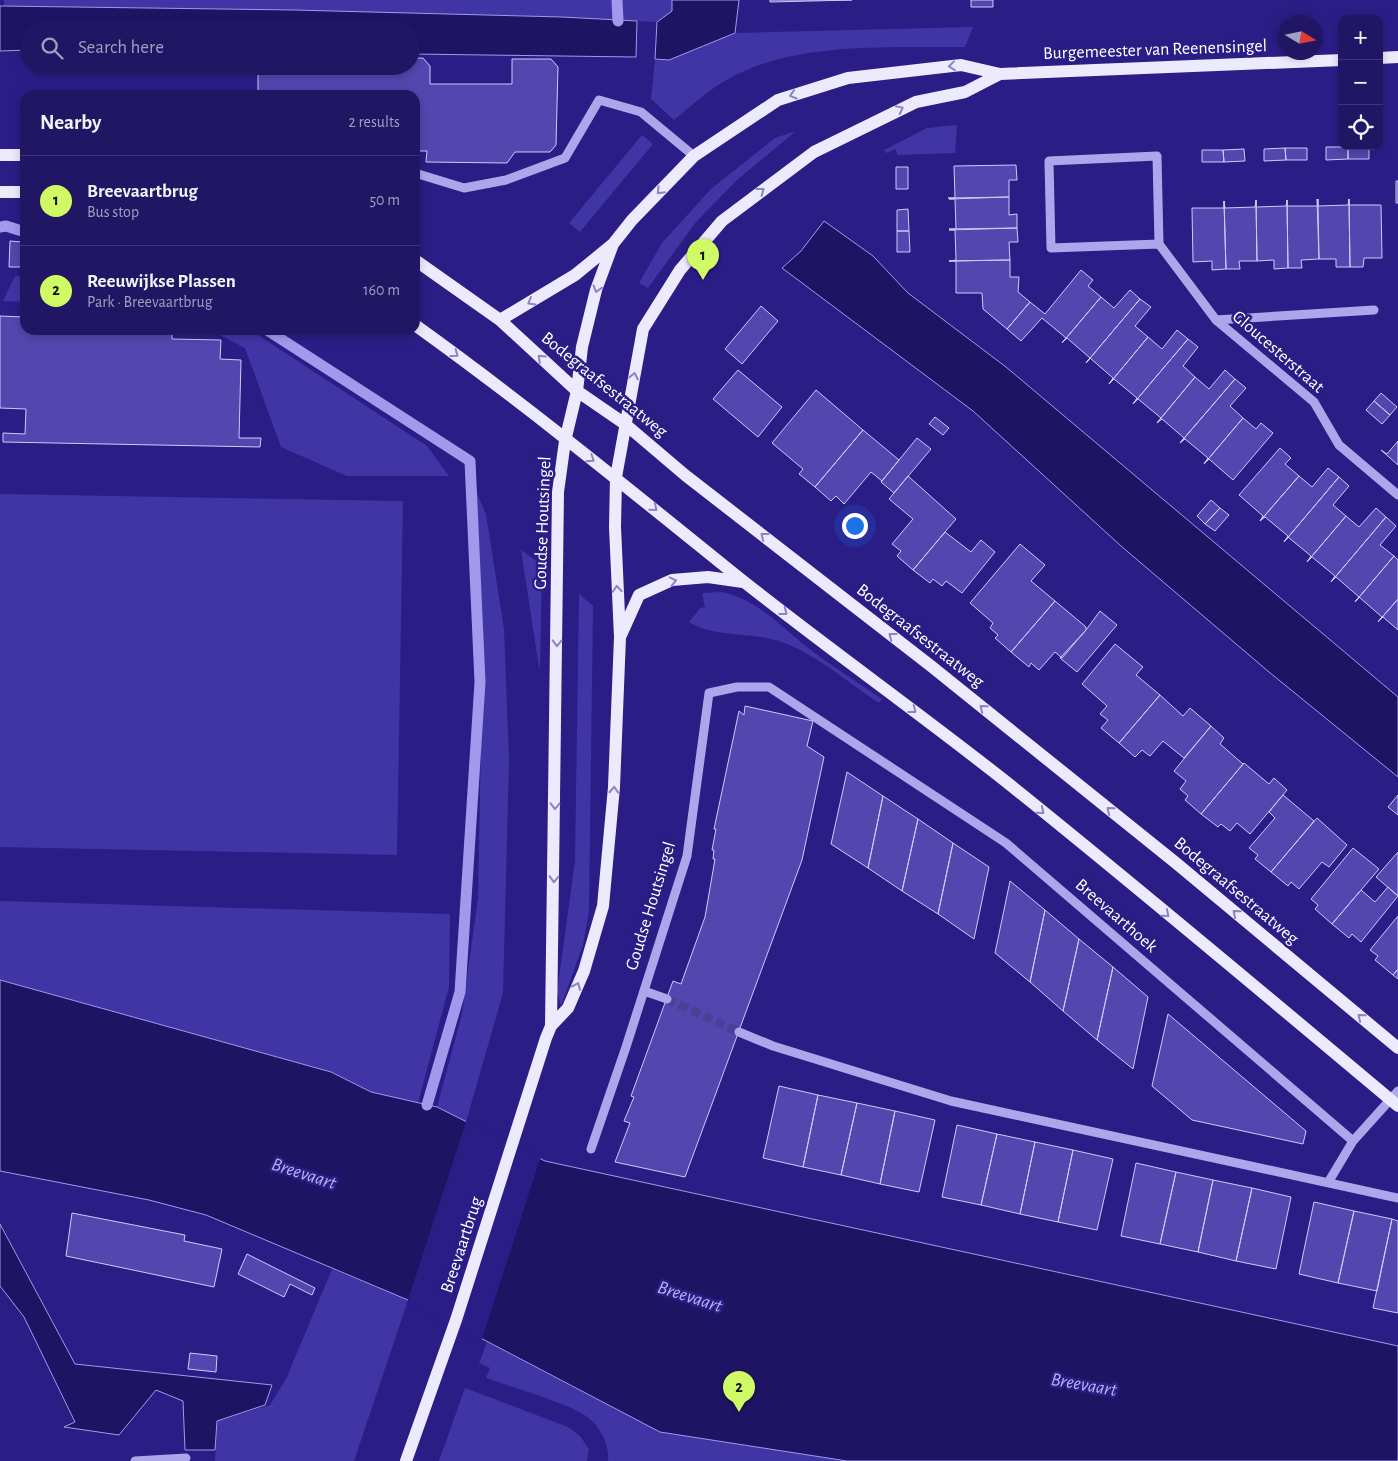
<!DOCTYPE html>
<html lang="en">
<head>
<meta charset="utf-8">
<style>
	:root { --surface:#201664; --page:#281f6a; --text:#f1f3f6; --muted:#a29fbf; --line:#3d3578; --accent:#d0fa64 }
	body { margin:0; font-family:"Alegreya Sans",sans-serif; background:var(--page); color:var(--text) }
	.controls { position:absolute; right:15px; top:15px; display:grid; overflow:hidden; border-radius:10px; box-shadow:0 2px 8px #0003 }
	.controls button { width:45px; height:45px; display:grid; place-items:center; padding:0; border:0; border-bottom:1px solid var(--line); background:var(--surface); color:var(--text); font:25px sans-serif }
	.compass { position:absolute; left:1278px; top:15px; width:45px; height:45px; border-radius:50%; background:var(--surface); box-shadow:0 2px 8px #0003; rotate:100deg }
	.you { position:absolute; left:854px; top:525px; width:18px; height:18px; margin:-12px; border:4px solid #fff; border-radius:50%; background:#1a73e8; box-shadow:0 0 0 8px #1a73e833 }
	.badge { display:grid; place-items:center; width:32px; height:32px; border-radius:50%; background:var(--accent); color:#111; font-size:16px; font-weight:700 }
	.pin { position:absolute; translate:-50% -41px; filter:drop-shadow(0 1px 2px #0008) }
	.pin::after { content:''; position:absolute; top:26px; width:18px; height:15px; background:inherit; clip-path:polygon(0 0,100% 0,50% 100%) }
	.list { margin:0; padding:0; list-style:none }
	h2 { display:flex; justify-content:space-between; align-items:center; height:65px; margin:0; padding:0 20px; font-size:21px }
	h2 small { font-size:16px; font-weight:400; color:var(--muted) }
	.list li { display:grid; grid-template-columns:32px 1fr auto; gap:15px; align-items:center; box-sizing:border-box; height:90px; padding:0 20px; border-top:1px solid var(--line) }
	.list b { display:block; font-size:19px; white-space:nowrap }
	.list p { margin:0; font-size:16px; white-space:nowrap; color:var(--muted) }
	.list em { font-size:16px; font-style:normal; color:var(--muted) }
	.icon { flex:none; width:28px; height:28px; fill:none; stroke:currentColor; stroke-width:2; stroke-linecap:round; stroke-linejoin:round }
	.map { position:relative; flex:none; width:1398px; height:1461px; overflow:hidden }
	.search { position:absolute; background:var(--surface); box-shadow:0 2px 8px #0003; left:20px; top:20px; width:400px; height:55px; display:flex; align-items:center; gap:12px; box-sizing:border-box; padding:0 18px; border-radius:28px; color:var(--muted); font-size:19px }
	.panel { position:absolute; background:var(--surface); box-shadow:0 2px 8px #0003; left:20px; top:90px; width:400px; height:245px; border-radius:15px }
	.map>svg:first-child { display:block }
	.green { fill:#4134a5 }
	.water { fill:#1f1464; stroke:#a299ec }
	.pier { fill:#2b1d86 }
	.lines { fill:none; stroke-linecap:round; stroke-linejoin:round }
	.stream { stroke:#a299ec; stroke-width:11 }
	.building { fill:#5346af; stroke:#d0caf8 }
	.minor-tunnel { stroke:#4b3f98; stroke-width:9; stroke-dasharray:9 4.5; stroke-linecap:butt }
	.minor { stroke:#aea6eb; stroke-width:9 }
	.major { stroke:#eeeafe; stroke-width:12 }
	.oneway { stroke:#8c84c2 }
	.labels { text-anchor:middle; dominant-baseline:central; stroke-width:5; stroke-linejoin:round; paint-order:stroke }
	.street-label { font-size:18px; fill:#fff; stroke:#2b1d86 }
	.water-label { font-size:19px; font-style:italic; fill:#b8b1f2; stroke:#2b1d86 }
</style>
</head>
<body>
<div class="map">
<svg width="1398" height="1461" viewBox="0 0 1398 1461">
	<rect width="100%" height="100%" fill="#2b1d86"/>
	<path class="green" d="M 4,0 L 672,0 L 672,11 L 657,22 L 562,17 L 294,10 L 4,6 Z
		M 973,27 L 965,47 C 890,48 791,41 725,81 C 707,91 690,107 674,120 L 651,99 L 655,59 L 669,60 L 735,33 Z
		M 957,125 L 955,153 L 897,155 L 896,149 L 886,153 L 884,150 L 927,128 Z
		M 796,131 L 737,180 L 696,222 L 648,288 L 639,283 L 662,243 L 711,189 L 775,138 Z
		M 642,135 L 653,144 L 580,232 L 569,223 Z
		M 15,276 L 25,277 L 25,302 L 3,301 Z
		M 210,330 L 248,330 L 258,335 L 427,446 L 449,476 L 347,476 L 281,447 L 245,348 Z
		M 476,491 L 486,514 L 504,629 L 509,761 L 503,993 L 466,1122 L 437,1107 L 462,1014 L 478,898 L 483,636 Z
		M 0,494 L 403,501 L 397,855 L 0,847 Z
		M 521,550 L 542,565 L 540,668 L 539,667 Z
		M 720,592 C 756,597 784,630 812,651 C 835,668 859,683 882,699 L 879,703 C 849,683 815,654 782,642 C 751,631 717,639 689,622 L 700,608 L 705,607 L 702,593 Z
		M 579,594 L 593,606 L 589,911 L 583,945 L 561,1006 L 557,992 L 575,861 Z
		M 0,901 L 450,914 L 449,987 L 418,1103 L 371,1092 L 331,1072 L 0,980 Z
		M 332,1269 L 408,1300 L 354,1461 L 215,1461 L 217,1421 L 270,1405 L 286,1379 Z
		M 487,1342 L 623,1413 L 1077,1461 L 608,1461 C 610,1443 598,1422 581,1413 C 553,1398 516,1389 486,1378 L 490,1368 L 479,1363 Z
		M 465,1388 L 568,1427 L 580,1436 L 589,1449 L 587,1461 L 439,1461 Z"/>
	<path class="water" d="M 672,0 L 739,0 L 735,33 L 669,60 L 655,59 L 657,22 L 672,11 Z
		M 0,6 L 294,10 L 562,17 L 637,21 L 636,57 L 411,54 L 411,29 L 29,29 L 29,50 L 0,51 Z
		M 824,221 L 873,256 L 908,293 L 1006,367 L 1398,697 L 1398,777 L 1269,672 L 1121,546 L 973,411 L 782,268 L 801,251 Z
		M 0,980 L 331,1072 L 371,1092 L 437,1107 L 545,1161 L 1398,1346 L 1398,1461 L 847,1461 L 660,1432 L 408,1300 L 206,1215 L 149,1200 L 0,1171 Z
		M 0,1224 L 75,1364 L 272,1385 L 265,1405 L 217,1421 L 215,1450 L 185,1450 L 183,1401 L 156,1390 L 119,1435 L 64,1427 L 75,1422 L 24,1317 L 0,1286 Z"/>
	<path class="pier" d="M 467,1119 L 541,1156 L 481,1342 L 407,1303 Z"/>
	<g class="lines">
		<path class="stream" d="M 617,0 L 618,21
			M 0,227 L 6,226 L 25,232
			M 267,330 L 470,461 L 480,682 L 460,992 L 427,1105"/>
	</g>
	<path class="building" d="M 770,0 L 852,0 L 770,2 Z
		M 971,0 L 993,0 L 993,7 L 971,7 Z
		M 411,58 L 423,58 L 430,66 L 430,84 L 512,84 L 512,59 L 551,59 L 558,67 L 556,145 L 550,152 L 515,152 L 507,163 L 426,162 L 427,151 L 415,151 L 415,95 L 258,95 L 258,66 L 411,66 Z
		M 1369,146 L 1369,159 L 1348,159 L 1348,147 Z
		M 1326,147 L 1348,147 L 1348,159 L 1326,160 Z
		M 1285,148 L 1307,148 L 1307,160 L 1286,160 Z
		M 1285,148 L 1286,160 L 1264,161 L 1264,149 Z
		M 1244,149 L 1245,161 L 1224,162 L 1223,150 Z
		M 1202,150 L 1223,150 L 1224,162 L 1202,162 Z
		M 1016,165 L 1017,180 L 1009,180 L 1009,197 L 948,198 L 955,198 L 954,166 Z
		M 896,167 L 908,167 L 908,189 L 896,189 Z
		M 1396,181 L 1398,181 L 1398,203 L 1396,203 Z
		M 1009,197 L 1009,215 L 1017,214 L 1017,228 L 949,229 L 956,229 L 955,199 L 949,199 Z
		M 1317,199 L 1319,259 L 1301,260 L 1302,268 L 1288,268 L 1287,200 L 1287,206 L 1318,206 Z
		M 1318,199 L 1318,206 L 1348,205 L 1349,199 L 1350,267 L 1336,267 L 1336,259 L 1319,259 Z
		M 1349,199 L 1349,205 L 1381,205 L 1382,258 L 1364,258 L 1363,267 L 1350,267 Z
		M 1256,200 L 1257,261 L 1239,261 L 1240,269 L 1226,269 L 1224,201 L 1225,208 L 1255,207 Z
		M 1256,200 L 1256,207 L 1286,206 L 1287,200 L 1288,268 L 1274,269 L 1274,260 L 1257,261 Z
		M 1224,201 L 1226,269 L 1212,270 L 1212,261 L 1193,262 L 1192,208 L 1224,208 Z
		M 908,209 L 909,231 L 897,231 L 897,210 Z
		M 1017,228 L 1018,242 L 1009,242 L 1010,260 L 949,261 L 956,260 L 955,230 L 949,230 Z
		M 897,231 L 909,231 L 910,252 L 897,252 Z
		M 10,241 L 23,242 L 22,267 L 9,267 Z
		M 1010,260 L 1010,277 L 1019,277 L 1018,292 L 1030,302 L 1007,329 L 983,309 L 982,293 L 956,293 L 956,261 L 949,261 Z
		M 1081,270 L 1093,280 L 1088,286 L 1101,297 L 1062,343 L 1066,338 L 1042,318 L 1021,341 L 1007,329 L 1030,302 L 1045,314 Z
		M 1130,290 L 1140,299 L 1086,363 L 1090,358 L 1067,338 L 1062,343 L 1101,297 L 1114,308 Z
		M 1140,299 L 1151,307 L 1135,326 L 1148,337 L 1109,384 L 1113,378 L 1090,358 L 1086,363 Z
		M 761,306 L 778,321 L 742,364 L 725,349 Z
		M 0,316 L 25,317 L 25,330 L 172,330 L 172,339 L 221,340 L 220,359 L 241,360 L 239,438 L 261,438 L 260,447 L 3,442 L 3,433 L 25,434 L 26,409 L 0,408 Z
		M 1177,330 L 1188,339 L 1133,404 L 1137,398 L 1114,379 L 1109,384 L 1148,337 L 1162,349 Z
		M 1188,339 L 1198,347 L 1183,366 L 1195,377 L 1157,423 L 1161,418 L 1138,399 L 1133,404 Z
		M 738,370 L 782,407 L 758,437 L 713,399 Z
		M 1225,370 L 1235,379 L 1180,443 L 1184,438 L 1162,419 L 1157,423 L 1195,377 L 1209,389 Z
		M 1235,379 L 1246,388 L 1230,406 L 1243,418 L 1204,464 L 1208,458 L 1185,439 L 1180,443 Z
		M 816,390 L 863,430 L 815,487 L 799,474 L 803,469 L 772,443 Z
		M 1381,393 L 1397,407 L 1390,415 L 1374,401 Z
		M 1374,401 L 1390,415 L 1382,424 L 1366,410 Z
		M 935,417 L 949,428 L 943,435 L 929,424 Z
		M 1243,418 L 1256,429 L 1261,423 L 1273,433 L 1233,480 L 1209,459 L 1204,464 Z
		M 863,430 L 899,460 L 882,481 L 871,472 L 844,504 L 836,496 L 831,501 L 815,487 Z
		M 917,438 L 931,449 L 894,493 L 881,482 Z
		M 1398,441 L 1398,465 L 1381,450 L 1387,454 Z
		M 1280,448 L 1291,458 L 1285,464 L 1299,476 L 1260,521 L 1263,516 L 1239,495 Z
		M 1328,468 L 1339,477 L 1284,542 L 1288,536 L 1265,517 L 1260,521 L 1299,476 L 1312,487 Z
		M 908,476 L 956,519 L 913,570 L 897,556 L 901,551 L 892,544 L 913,519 L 889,499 Z
		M 1339,477 L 1349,486 L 1333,505 L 1346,516 L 1307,562 L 1311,556 L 1288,537 L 1284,542 Z
		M 1211,500 L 1220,508 L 1205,524 L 1197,516 Z
		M 1220,508 L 1229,515 L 1215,531 L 1205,524 Z
		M 1376,508 L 1386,517 L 1331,582 L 1335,576 L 1312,557 L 1307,562 L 1346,516 L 1359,527 Z
		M 1386,517 L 1396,526 L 1380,545 L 1394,556 L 1355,602 L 1359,597 L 1336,577 L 1331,582 Z
		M 945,532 L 971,552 L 981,540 L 995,552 L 962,593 L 946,581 L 942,586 L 933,579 L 930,583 L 913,570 Z
		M 1020,544 L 1045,565 L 1031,581 L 1055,601 L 1011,652 L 995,638 L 998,635 L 990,628 L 993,623 L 970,603 Z
		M 1394,556 L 1398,560 L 1398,599 L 1378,622 L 1382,617 L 1359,597 L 1355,602 Z
		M 1398,599 L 1398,630 L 1383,617 L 1378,622 Z
		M 1055,601 L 1086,627 L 1086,630 L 1062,658 L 1055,652 L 1039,670 L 1031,663 L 1029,667 L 1011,652 Z
		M 1100,611 L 1117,625 L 1077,672 L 1060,658 L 1086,630 Z
		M 1115,644 L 1143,667 L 1136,675 L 1160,695 L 1119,743 L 1101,728 L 1108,720 L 1100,714 L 1107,706 L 1082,684 Z
		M 1160,695 L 1183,716 L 1190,708 L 1211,726 L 1184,758 L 1163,741 L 1150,756 L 1142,750 L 1135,757 L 1119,743 Z
		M 745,706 L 813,721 L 807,746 L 824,757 L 802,860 L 685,1177 L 615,1162 L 630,1123 L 624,1121 L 634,1097 L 631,1096 L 673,981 L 681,984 L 705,917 L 715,859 L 713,859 L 714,850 L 712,850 L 716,829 L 714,829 L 739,711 L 744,715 Z
		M 1211,726 L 1224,738 L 1220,744 L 1243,764 L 1201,814 L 1185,800 L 1188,796 L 1180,789 L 1186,781 L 1174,771 Z
		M 1244,763 L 1269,784 L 1274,778 L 1287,790 L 1250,834 L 1237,823 L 1230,831 L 1221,824 L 1218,827 L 1201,814 Z
		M 847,772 L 883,796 L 868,868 L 831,844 Z
		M 1283,795 L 1314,821 L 1271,872 L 1255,859 L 1258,855 L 1249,848 L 1275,818 L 1269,812 Z
		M 1398,795 L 1398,815 L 1388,807 Z
		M 883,796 L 918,819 L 902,891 L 868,868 Z
		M 1317,818 L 1347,845 L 1329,867 L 1322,862 L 1299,889 L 1291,882 L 1288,886 L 1271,872 Z
		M 918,819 L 953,843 L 938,914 L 902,891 Z
		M 953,843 L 989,867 L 974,939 L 938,914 Z
		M 1353,848 L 1379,869 L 1332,924 L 1315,909 L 1318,905 L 1311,899 Z
		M 1398,852 L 1398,896 L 1376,877 Z
		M 1010,881 L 1045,910 L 1030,982 L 995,953 Z
		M 1388,887 L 1398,896 L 1361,942 L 1352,934 L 1349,938 L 1332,924 L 1361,890 L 1375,902 Z
		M 1045,910 L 1079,939 L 1063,1011 L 1030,982 Z
		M 1398,916 L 1398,969 L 1393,975 L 1375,960 L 1378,956 L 1370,950 Z
		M 1079,939 L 1113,967 L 1097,1040 L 1063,1011 Z
		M 1113,967 L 1148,997 L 1133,1069 L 1097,1040 Z
		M 1398,969 L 1398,979 L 1393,975 Z
		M 1168,1014 L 1306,1131 L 1303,1144 L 1192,1120 L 1152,1086 Z
		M 779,1086 L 818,1095 L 803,1167 L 763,1158 Z
		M 818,1095 L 857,1103 L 841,1175 L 803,1167 Z
		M 857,1103 L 895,1111 L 880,1184 L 841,1175 Z
		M 895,1111 L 935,1120 L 919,1192 L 880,1184 Z
		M 957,1125 L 997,1134 L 981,1205 L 942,1197 Z
		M 997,1134 L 1035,1142 L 1020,1214 L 981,1205 Z
		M 1035,1142 L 1073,1150 L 1058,1222 L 1020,1214 Z
		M 1073,1150 L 1113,1159 L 1097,1230 L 1058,1222 Z
		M 1136,1163 L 1176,1172 L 1160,1244 L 1121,1236 Z
		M 1176,1172 L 1213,1180 L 1198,1252 L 1160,1244 Z
		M 1213,1180 L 1252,1188 L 1236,1261 L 1198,1252 Z
		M 1252,1188 L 1291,1197 L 1276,1269 L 1236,1261 Z
		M 1314,1202 L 1354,1211 L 1338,1283 L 1299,1274 Z
		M 1354,1211 L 1392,1219 L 1377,1291 L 1338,1283 Z
		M 72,1213 L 185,1235 L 184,1241 L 222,1249 L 214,1287 L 66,1256 Z
		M 1392,1219 L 1398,1221 L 1398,1313 L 1373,1308 Z
		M 247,1254 L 315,1288 L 312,1295 L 290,1284 L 284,1297 L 238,1274 Z
		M 190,1353 L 217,1356 L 216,1372 L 188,1369 Z"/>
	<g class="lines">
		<path class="minor-tunnel" d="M 667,999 L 739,1032"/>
		<path class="minor" d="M 415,173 L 464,188 L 506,180 L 565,158 L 599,100 L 641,112 L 694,156
			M 1159,244 L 1051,248 L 1049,161 L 1157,156 L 1159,244 L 1216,320 L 1314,402 L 1339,445 L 1398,495
			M 1216,320 L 1374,310
			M 644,991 L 667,999
			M 739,1032 L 773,1046 L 951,1101 L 1398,1198
			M 591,1149 L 626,1047 L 687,856 L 709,693 L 737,687 L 769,687 L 1006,843 L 1353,1141
			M 1329,1181 L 1353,1141 L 1398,1091
			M 135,1461 L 186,1458"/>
		<path class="major" d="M 1379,58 L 1398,57
			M 0,155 L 25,155
			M 0,192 L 25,192
			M 415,260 L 500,320 L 577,391 L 625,424 L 685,475 L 931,666 L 1176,863 L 1398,1048
			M 500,320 L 575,275 L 613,244
			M 415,325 C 528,406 635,494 743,581 C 830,650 922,715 1009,784 C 1140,889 1269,998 1398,1106
			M 621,635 L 639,595 L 672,580 L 708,577 L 743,582
			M 551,1026 L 558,492 L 565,441 L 577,391 L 582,347 L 596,290 L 613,244 L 632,220 L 694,156 L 778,100 L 848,78 L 961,65 L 1000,74 L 1342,60
			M 406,1461 L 456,1320 L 546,1038 L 551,1026 L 568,1008 L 584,971 L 603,906 L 614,787 L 620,637 L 615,527 L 616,477 L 643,329 L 680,270 L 722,221 L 814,152 L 916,102 L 965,92 L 1000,74"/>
	</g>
	<defs><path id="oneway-chevron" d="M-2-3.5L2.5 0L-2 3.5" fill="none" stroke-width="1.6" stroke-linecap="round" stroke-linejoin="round" transform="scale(1.25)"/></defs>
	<g class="oneway">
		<use href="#oneway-chevron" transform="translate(952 66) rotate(174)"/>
		<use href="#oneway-chevron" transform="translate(793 95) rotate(163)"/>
		<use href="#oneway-chevron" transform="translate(900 109) rotate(-26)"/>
		<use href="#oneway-chevron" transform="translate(660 191) rotate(134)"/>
		<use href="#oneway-chevron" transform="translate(761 191) rotate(-37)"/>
		<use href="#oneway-chevron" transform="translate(597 289) rotate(107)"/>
		<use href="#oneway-chevron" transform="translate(531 302) rotate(150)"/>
		<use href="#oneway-chevron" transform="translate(455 354) rotate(36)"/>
		<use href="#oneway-chevron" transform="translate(541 358) rotate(-137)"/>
		<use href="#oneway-chevron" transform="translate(634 376) rotate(-79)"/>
		<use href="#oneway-chevron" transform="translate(591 459) rotate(35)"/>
		<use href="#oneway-chevron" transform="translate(654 508) rotate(39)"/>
		<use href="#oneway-chevron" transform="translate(764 536) rotate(-142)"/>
		<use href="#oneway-chevron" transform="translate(673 581) rotate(-13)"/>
		<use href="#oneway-chevron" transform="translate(617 589) rotate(-94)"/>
		<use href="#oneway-chevron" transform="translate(784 612) rotate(37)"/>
		<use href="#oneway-chevron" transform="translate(892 636) rotate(-142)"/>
		<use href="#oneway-chevron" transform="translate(557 643) rotate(91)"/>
		<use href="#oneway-chevron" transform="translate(983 708) rotate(-141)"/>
		<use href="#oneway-chevron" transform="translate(913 710) rotate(37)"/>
		<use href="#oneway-chevron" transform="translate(614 790) rotate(-87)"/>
		<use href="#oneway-chevron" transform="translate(555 806) rotate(91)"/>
		<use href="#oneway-chevron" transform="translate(1110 810) rotate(-141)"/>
		<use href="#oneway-chevron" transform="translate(1041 811) rotate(40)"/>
		<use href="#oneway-chevron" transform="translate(554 879) rotate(91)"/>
		<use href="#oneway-chevron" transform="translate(1236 913) rotate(-140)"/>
		<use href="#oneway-chevron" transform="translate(1166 914) rotate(40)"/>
		<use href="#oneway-chevron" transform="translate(577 986) rotate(-66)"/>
		<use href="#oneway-chevron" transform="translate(1361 1017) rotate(-140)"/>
	</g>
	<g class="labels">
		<g class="street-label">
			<text transform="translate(1155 50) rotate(-2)">Burgemeester van Reenensingel</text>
			<text transform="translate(1278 352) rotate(41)">Gloucesterstraat</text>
			<text transform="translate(604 385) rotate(39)">Bodegraafsestraatweg</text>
			<text transform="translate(543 523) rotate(-88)">Goudse Houtsingel</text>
			<text transform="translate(920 636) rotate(38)">Bodegraafsestraatweg</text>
			<text transform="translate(1236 891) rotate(40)">Bodegraafsestraatweg</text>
			<text transform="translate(651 906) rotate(-73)">Goudse Houtsingel</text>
			<text transform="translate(1116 916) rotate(41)">Breevaarthoek</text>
			<text transform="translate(462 1245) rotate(-72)">Breevaartbrug</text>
		</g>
		<g class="water-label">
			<text transform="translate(304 1174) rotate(18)">Breevaart</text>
			<text transform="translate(690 1297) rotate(18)">Breevaart</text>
			<text transform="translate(1084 1385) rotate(10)">Breevaart</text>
		</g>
	</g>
</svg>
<div class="controls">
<button>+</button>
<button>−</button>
<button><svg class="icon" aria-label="locate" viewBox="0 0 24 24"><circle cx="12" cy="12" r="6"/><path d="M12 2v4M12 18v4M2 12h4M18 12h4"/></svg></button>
</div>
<svg class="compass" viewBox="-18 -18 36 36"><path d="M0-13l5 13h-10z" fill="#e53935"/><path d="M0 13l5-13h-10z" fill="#a29fbf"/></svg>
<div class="you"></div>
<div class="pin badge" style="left:703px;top:280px">1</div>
<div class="pin badge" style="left:739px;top:1412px">2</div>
<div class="search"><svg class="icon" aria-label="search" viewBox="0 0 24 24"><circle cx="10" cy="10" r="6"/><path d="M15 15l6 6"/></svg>Search here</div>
<section class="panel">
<h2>Nearby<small>2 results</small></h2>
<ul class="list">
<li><span class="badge">1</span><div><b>Breevaartbrug</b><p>Bus stop</p></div><em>50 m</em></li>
<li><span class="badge">2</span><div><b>Reeuwijkse Plassen</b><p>Park · Breevaartbrug</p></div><em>160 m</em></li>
</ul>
</section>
</div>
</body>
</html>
